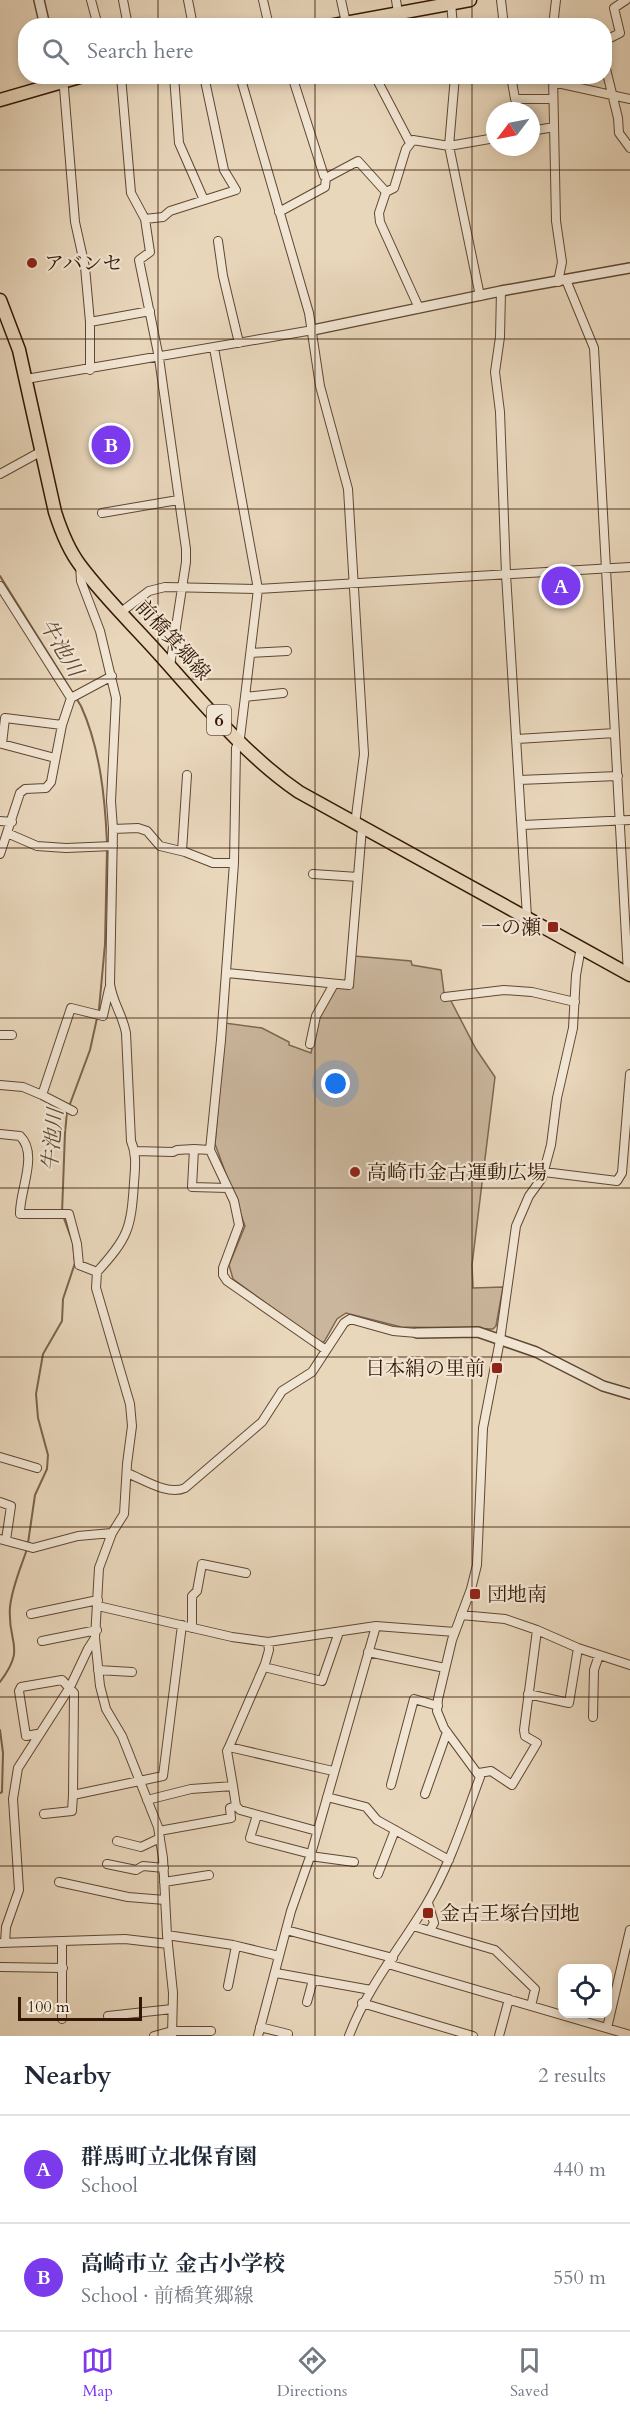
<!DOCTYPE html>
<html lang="en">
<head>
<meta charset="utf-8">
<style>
	:root { --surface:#fff; --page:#f6f6f7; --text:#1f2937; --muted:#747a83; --line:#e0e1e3; --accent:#7c3aed }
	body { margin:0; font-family:Cardo,"Noto Serif JP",serif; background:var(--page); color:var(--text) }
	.controls { position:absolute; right:18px; bottom:18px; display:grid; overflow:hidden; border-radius:12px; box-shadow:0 3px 9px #0003 }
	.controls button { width:54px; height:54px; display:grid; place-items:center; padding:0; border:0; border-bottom:2px solid var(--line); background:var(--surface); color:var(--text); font:30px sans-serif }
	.compass { position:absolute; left:486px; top:102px; width:54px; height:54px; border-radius:50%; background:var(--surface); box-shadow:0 3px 9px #0003; rotate:238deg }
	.scale { position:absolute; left:18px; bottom:15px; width:124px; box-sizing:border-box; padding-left:6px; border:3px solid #331703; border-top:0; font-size:16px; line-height:21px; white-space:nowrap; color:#331703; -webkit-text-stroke:4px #f1e5d3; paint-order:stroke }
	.you { position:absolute; left:336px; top:1084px; width:21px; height:21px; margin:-15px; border:4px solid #fff; border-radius:50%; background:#1a73e8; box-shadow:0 0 0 9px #1a73e833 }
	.badge { display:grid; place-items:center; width:39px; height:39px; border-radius:50%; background:var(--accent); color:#fff; font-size:20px; font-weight:700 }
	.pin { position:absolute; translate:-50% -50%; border:3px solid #fff; box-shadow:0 2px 6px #0006 }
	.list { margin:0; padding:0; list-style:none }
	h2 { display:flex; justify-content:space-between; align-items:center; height:78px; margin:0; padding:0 24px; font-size:26px }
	h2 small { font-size:20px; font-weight:400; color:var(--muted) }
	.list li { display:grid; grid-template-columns:39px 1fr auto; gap:18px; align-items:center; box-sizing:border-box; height:108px; padding:0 24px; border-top:2px solid var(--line) }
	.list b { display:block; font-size:22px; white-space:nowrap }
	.list p { margin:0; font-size:20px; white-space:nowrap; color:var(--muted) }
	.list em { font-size:20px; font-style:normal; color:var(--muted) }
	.icon { flex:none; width:33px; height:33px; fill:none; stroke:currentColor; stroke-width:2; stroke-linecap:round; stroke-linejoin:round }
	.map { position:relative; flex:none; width:630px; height:2036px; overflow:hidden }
	.search { position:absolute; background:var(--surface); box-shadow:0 3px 9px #0003; left:18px; right:18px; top:18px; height:66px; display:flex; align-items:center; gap:15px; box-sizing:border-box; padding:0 21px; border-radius:24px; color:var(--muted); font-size:22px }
	.sheet { height:294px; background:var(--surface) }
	nav { display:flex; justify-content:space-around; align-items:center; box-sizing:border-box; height:84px; border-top:2px solid var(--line); background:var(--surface); font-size:16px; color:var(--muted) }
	nav a { display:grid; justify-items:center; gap:3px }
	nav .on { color:var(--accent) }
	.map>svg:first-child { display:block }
	.green { fill:#cab69d; stroke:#7e6650; stroke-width:1.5 }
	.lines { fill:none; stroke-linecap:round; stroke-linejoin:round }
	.stream { stroke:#7b634c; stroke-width:2 }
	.minor-casing { stroke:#604731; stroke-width:10 }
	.tertiary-casing { stroke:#604731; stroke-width:12 }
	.primary-casing { stroke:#331703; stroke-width:15 }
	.minor { stroke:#f1e5d3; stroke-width:8 }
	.tertiary { stroke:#f1e5d3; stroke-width:9 }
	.primary { stroke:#e9d7bc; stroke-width:12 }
	.grid { fill:none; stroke:#331703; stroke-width:1.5; stroke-opacity:0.55 }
	.poi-dot { fill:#8f2418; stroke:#f1e5d3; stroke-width:2 }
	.labels { text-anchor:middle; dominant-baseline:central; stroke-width:4.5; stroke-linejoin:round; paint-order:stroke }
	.shield { fill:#f1e5d3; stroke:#6c5541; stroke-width:1.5 }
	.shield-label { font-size:18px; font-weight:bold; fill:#331703 }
	.poi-label { font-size:20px; fill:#331703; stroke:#f1e5d3; text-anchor:start }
	.street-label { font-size:20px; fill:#331703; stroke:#f1e5d3 }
	.water-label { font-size:21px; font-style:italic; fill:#634a34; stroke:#f1e5d3 }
</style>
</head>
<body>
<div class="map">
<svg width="630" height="2036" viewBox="0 0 630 2036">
	<rect width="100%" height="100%" fill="#e9d7bc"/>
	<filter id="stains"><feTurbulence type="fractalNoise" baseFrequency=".00333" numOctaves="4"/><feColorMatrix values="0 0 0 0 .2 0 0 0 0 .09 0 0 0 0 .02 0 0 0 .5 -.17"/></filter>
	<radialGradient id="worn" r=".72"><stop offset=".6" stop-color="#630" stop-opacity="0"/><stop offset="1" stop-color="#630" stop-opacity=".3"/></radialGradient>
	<path class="green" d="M 354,956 L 411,961 L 412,965 L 441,970 L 445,1000 L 450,999 L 476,1049 L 495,1077 L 472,1265 L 473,1288 L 503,1287 L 496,1326 L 493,1329 L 401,1327 L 346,1313 L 337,1319 L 324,1342 L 319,1342 L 233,1279 L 229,1265 L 245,1226 L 215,1144 L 225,1023 L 262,1028 L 289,1042 L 289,1045 L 311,1053 L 319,1015 L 335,986 L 353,988 Z"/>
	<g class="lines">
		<path class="stream" d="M 0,576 L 81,706 C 100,748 105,797 107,843
			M 28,1543 L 35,1495 L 47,1469 L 48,1455 L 38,1418 L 36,1394 L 43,1354 L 62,1321 L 63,1299 L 75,1263 L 73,1243 L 62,1213 L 65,1133 L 67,1112 L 90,1050 L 99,1009 L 105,944 L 107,849
			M 0,1682 C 27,1646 7,1644 10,1607 C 12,1587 21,1567 27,1549
			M 0,1730 L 3,1753 L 2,1792 L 0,1793"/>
		<defs>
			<path id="minor" d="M 91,0 L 98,26
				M 123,0 L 128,26
				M 188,0 L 193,26
				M 263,0 L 269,26
				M 341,0 L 346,23
				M 396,0 L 398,13
				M 501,0 L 504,26
				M 451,3 L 453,26
				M 553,26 L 556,0
				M 604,41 L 620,33 L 614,8 L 626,0
				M 604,61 L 618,118 L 619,133 L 630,148
				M 121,76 L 131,193 L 145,219 L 150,252 L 139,260 L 159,358 L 186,549 L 186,562 L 170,666
				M 174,76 L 179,143 L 204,200
				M 240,76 L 309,313 L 320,386 L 348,489 L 364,754 L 355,824
				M 292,76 L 324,176 L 328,177 L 358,161 L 386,192
				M 375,76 L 410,143
				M 455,76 L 449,146 L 480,296
				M 511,76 L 515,99 L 553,99
				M 553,76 L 556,221 L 562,262 L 558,282
				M 553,82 L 630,99
				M 59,83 L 64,88 L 75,222 L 85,267 L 90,322 L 90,370
				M 531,131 L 554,127
				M 279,212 L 325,187 L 326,177
				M 145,219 L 163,217 L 170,211 L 236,190 L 224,170 L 204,76
				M 218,241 L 223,276 L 239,343
				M 566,280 L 594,348 L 628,974
				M 501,291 L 500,337 L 495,372 L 500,412 L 506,574 L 527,917
				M 419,308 L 380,222 L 379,213 L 386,192 L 394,188 L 406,149 L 413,140 L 449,146 L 495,138
				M 90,322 L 150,311
				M 214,348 L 258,589 L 240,738 L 236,748 L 234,863 L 221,1040 L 210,1150 L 234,1201 L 239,1225 L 223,1268 L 223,1275 L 227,1281 L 326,1350
				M 26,379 L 313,330
				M 0,474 L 42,451
				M 102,513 L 178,500
				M 80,565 L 81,581 L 100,631 L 116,698 L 111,801 L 113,829 L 110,984 C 113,1004 122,1013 126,1033 L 131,1141 C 137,1155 135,1168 134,1183 C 131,1229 128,1238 97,1272 L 96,1288 L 130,1404 L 132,1426 L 127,1464 L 124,1514 L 112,1533 L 99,1568 L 95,1638 L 100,1686 L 106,1709 L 122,1736 L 158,1827 L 163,1858 L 167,1935 L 173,1993 L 172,2036
				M 0,586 L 71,698
				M 121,612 L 149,591 L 165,587 L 258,589 L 630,567
				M 251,653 L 287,651
				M 245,697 L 283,693
				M 517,739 L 615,733
				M 55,758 L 2,744 L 5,718 L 62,725
				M 519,780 L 618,776
				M 0,821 L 12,822
				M 523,825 L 630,820
				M 113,829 L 138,828 L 147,831 L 160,846 L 185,852 L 213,863 L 234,863
				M 7,833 L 37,846 L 66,848 L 113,846
				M 182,851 L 187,775
				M 0,854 L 20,793 L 25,789 L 46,788 L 51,782 L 62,725 L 71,698 L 112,676
				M 313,874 L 358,877
				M 227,973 L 349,985 L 362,828
				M 445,997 L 504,990 L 532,992 L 575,1002
				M 0,1035 L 12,1035
				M 310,1044 L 316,1016 L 334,984
				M 0,1085 L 23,1087 L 42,1095 L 71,1008 L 103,1016 L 109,989
				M 42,1095 L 73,1111
				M 0,1134 L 20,1136 C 39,1154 19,1192 20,1214 L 69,1214 L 77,1244 L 79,1265 L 97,1272
				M 210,1150 L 194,1149 L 192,1187 L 228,1188
				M 135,1151 L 173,1152 L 177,1150 L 194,1149
				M 544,1172 L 617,1181 L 622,1173 L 630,1074
				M 0,1457 L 37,1468
				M 127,1473 C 143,1479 168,1496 185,1488 L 262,1422 L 282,1391 L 312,1372 L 344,1323 L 350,1319 L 393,1331 L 417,1333
				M 0,1502 L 11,1506 L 6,1540
				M 0,1539 L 33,1548 L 78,1536 L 112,1533
				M 98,1606 L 232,1637 L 268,1642 L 376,1626 L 455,1632
				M 31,1614 L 98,1600
				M 461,1615 L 505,1619 L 537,1630 L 578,1648 L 630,1665
				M 192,1628 L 192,1596 L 197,1591 L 202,1564 L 246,1573
				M 42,1641 L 97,1630
				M 268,1642 L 269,1650 L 265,1664 L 229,1747 L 333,1771
				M 368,1652 L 445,1668
				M 264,1667 L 322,1681 L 339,1632
				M 98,1670 L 132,1672
				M 528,1694 L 569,1703 L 578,1648
				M 593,1717 L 594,1670 L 599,1655
				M 37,1734 L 26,1736 L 19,1691 L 21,1687 L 62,1680 L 74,1693 L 73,1795 L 163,1776 L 182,1625
				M 479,1773 L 491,1771 L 512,1785 L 537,1743 L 525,1736 L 524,1730 L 537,1630
				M 391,1785 L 414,1699 L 438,1706
				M 233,1786 L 236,1806 L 240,1810 L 317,1831
				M 425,1794 L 447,1732
				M 327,1797 L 366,1807 L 377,1820 L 449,1860
				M 147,1800 L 191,1789 L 233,1786 L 227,1751 L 229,1747
				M 44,1814 L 72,1811 L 73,1795
				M 257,1815 L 250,1838 L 311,1854
				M 159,1831 L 231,1818 L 230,1808 L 236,1806
				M 117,1841 L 141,1847 L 160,1838
				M 310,1856 L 354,1862
				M 107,1864 L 136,1870 L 143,1866 L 164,1868
				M 378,1874 L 395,1830
				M 59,1882 L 128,1897 L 165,1900
				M 164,1882 L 209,1875
				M 428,1903 L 434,1923 L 430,1930
				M 413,1926 L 495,1950 L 535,1989 L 531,2006
				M 286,1930 L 393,1958
				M 167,1935 L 233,1945 L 279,1956
				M 0,1943 L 125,1939 L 168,1944
				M 5,1943 L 6,1927 L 19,1890 L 13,1799 L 18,1768 L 70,1687 L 88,1649 L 95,1638
				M 388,1964 L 630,2035
				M 0,1967 L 63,1968
				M 276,1973 L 371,1990
				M 228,1986 L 236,1946
				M 307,2002 L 313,1980
				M 362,2003 L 473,2036
				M 108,2016 L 172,2009
				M 62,2019 L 62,1942
				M 260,2027 L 288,2034
				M 607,2028 L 630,1930
				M 154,2036 L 172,2031 L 211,2031
				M 258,2036 L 291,1911 L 311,1854 L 376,1626
				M 349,2036 C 367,1988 400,1948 426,1905 C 450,1865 464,1820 480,1777 L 444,1728 L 437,1711 L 438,1699 L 452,1640 L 471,1589 L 477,1565 L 483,1428 L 500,1340 L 516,1226 L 529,1196 L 542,1178 L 551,1145 L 557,1098 L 573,1028 L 576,975 L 581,947
				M 499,2036 L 509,1999"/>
			<path id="tertiary" d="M 39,0 L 45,26
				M 313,330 L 501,291 L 630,268
				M 417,1333 L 478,1332 L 536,1352 L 603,1386 L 630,1394"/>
			<path id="primary" d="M 329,26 L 470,0
				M 0,100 L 83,76
				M 0,300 L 19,350 L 55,512 C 61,531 68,549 80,565 C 104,597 133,625 159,654 C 203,703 245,755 299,792 L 630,975"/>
		</defs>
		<use href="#minor" class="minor-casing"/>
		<use href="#tertiary" class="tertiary-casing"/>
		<use href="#primary" class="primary-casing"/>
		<use href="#minor" class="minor"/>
		<use href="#tertiary" class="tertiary"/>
		<use href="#primary" class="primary"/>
	</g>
	<path class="grid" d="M 158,0 L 158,26M 315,0 L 315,26M 472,0 L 472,26M 158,76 L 158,2036M 315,76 L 315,2036M 472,76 L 472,2036M 0,170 L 630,170M 0,339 L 630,339M 0,509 L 630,509M 0,679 L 630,679M 0,848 L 630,848M 0,1018 L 630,1018M 0,1188 L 630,1188M 0,1357 L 630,1357M 0,1527 L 630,1527M 0,1697 L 630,1697M 0,1866 L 630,1866"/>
	<g class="poi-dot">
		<circle cx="32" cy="263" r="6"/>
		<rect x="547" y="921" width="12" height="12" rx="3"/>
		<circle cx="355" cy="1172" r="6"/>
		<rect x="491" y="1362" width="12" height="12" rx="3"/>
		<rect x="469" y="1588" width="12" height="12" rx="3"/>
		<rect x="422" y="1907" width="12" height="12" rx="3"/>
	</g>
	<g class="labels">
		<rect class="shield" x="207" y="705" width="24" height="30" rx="4.5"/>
		<g class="shield-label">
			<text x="219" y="720">6</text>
		</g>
		<g class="poi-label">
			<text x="44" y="263">アバンセ</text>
			<text x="541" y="927" text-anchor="end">一の瀬</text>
			<text x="367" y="1172">高崎市金古運動広場</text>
			<text x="485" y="1368" text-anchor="end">日本絹の里前</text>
			<text x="487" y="1594">団地南</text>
			<text x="440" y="1913">金古王塚台団地</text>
		</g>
		<g class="street-label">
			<text transform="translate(173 640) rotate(48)">前橋箕郷線</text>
		</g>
		<g class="water-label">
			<text transform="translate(61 648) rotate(59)">牛池川</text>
			<text transform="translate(53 1140) rotate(-84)">牛池川</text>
		</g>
	</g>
	<rect width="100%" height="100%" filter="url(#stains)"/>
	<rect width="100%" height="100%" fill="url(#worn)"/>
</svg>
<div class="controls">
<button><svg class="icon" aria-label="locate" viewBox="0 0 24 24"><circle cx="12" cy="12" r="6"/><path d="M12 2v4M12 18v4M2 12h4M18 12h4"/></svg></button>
</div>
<svg class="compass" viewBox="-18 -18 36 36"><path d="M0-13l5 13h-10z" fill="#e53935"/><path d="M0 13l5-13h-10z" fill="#747a83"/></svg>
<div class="scale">100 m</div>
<div class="you"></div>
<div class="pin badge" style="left:561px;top:586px">A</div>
<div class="pin badge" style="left:111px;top:445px">B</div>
<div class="search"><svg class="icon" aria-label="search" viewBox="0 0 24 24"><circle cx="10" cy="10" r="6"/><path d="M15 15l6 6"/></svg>Search here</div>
</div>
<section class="sheet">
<h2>Nearby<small>2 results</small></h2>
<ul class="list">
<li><span class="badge">A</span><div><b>群馬町立北保育園</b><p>School</p></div><em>440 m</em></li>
<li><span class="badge">B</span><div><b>高崎市立 金古小学校</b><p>School · 前橋箕郷線</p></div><em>550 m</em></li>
</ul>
</section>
<nav>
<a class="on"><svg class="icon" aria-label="map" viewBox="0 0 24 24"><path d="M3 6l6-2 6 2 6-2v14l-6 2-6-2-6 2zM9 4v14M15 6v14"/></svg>Map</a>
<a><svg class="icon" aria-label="directions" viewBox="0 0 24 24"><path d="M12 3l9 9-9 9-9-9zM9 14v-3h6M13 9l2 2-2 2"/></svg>Directions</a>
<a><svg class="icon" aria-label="saved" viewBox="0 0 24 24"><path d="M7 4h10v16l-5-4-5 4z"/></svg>Saved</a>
</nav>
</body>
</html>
